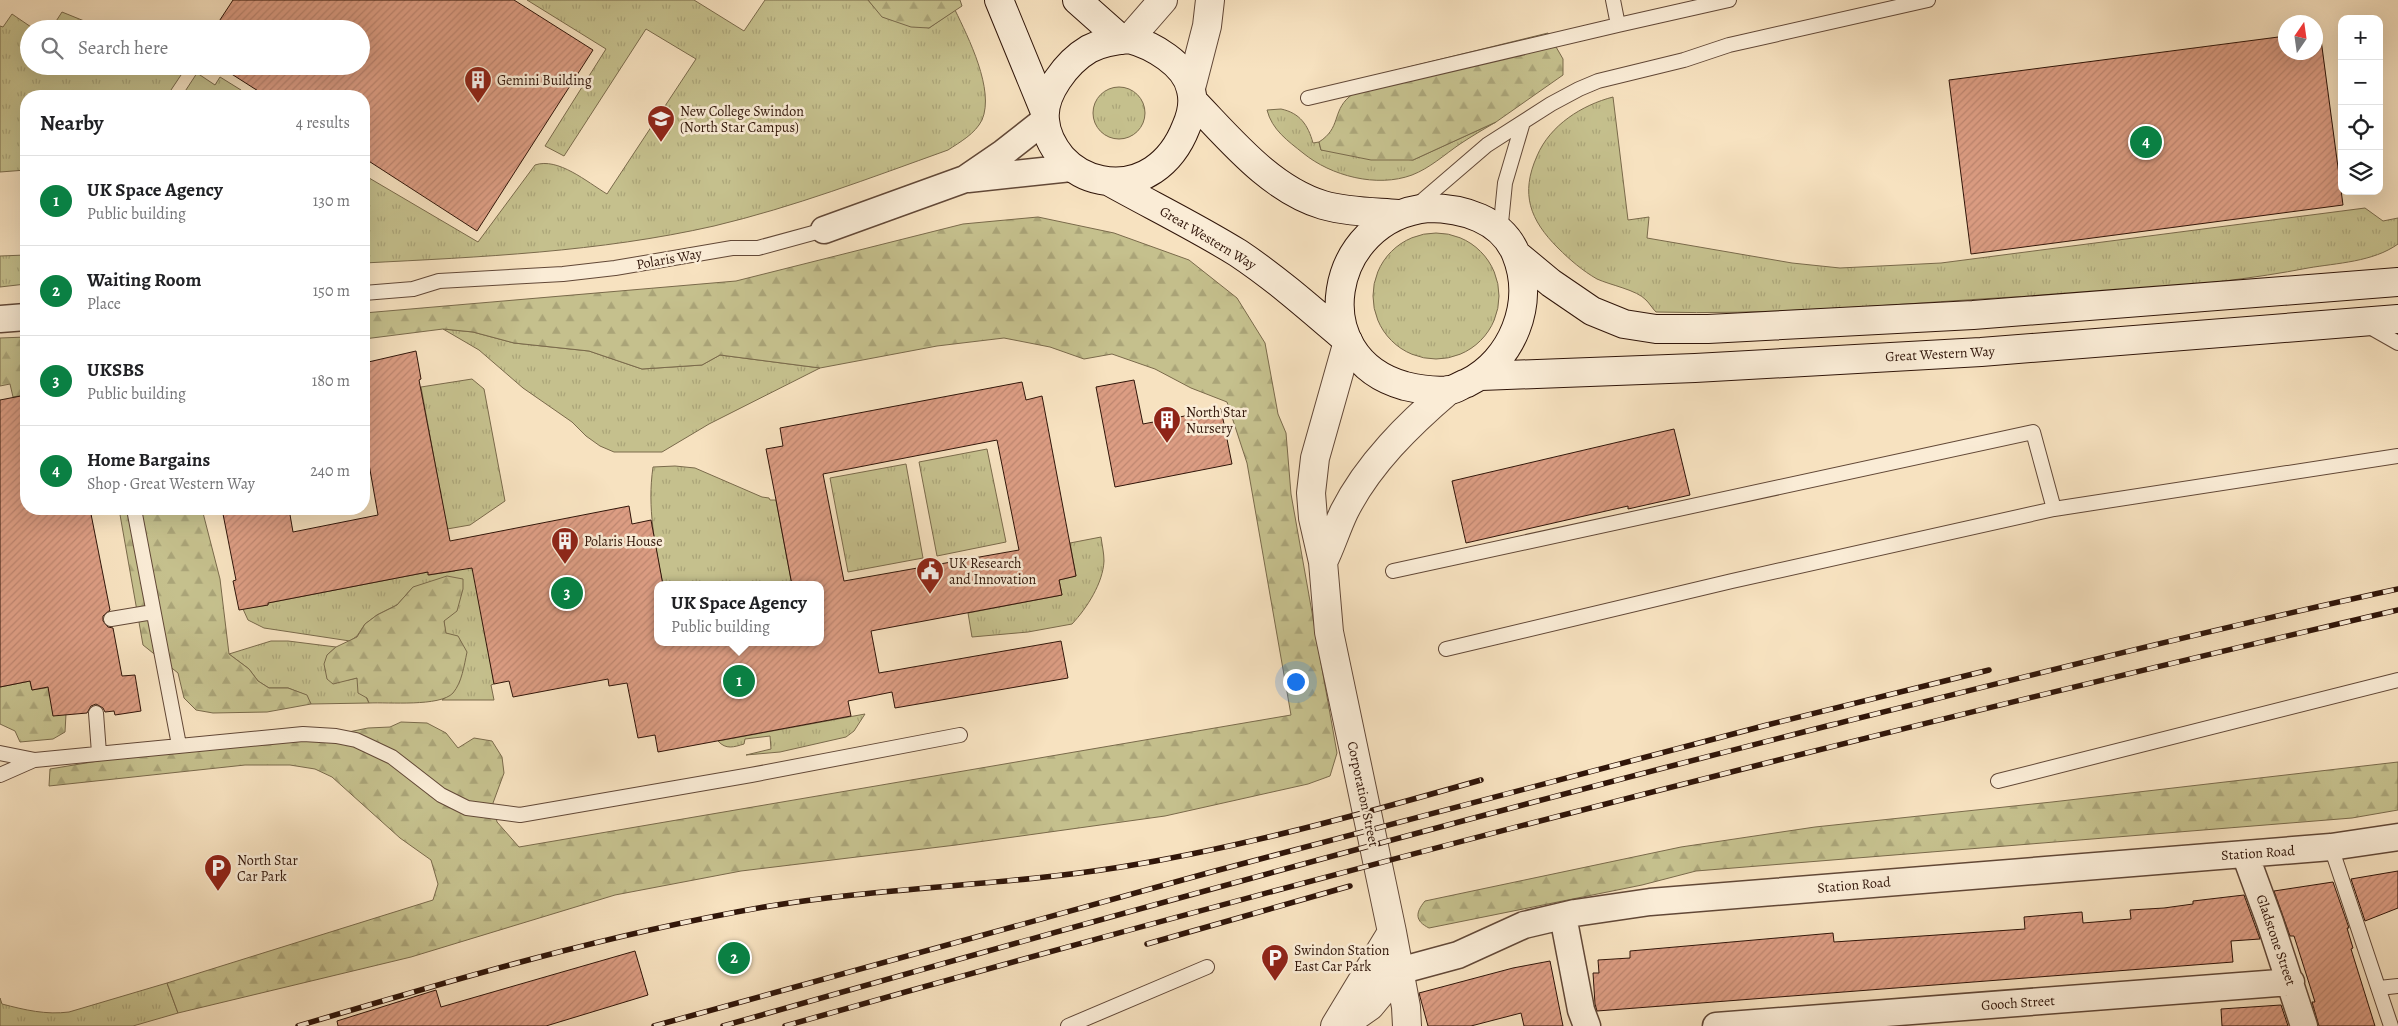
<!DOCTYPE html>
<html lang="en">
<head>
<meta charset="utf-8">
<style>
	:root { --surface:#fff; --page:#f2f2f2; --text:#202124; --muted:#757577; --line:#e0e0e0; --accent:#0b8043 }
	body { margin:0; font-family:Alegreya,serif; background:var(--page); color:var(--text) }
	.controls { position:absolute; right:15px; top:15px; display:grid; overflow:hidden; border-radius:10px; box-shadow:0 5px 20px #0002 }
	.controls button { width:45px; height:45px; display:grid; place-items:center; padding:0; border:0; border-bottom:1px solid var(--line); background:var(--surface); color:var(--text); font:25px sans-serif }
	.compass { position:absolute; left:2278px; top:15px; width:45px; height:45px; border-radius:50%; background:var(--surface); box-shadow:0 5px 20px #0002; rotate:13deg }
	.you { position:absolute; left:1295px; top:681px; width:18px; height:18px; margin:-12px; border:4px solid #fff; border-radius:50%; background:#1a73e8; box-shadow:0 0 0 8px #1a73e833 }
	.badge { display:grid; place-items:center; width:32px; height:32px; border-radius:50%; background:var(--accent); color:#fff; font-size:16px; font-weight:700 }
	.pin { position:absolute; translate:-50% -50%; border:2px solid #fff; box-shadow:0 1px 5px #0006 }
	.popup { position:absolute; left:654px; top:581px; width:170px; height:65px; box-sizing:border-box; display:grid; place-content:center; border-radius:10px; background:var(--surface); filter:drop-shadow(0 1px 4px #0005); font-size:16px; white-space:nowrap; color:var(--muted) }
	.popup b { font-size:19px; color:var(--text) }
	.popup::after { content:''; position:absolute; left:50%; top:100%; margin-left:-10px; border:10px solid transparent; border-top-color:var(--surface) }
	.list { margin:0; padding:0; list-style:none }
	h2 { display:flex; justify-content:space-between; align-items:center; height:65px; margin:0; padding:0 20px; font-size:21px }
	h2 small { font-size:16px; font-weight:400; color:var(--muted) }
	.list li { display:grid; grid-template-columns:32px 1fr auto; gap:15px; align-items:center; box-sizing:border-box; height:90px; padding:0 20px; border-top:1px solid var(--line) }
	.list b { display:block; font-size:19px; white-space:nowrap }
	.list p { margin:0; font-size:16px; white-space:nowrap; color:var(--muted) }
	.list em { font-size:16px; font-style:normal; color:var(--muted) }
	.icon { flex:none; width:28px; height:28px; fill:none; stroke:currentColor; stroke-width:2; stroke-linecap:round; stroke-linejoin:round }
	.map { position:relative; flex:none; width:2398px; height:1026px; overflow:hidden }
	.search { position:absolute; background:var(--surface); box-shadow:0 5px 20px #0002; left:20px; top:20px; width:350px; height:55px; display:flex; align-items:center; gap:12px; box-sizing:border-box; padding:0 18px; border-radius:28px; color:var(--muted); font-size:19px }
	.panel { position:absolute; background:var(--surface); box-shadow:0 5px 20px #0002; left:20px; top:90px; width:350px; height:425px; border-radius:20px }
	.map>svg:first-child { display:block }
	.grass { fill:url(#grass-tufts); stroke:#7a6a4b }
	.forest { fill:url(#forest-firs); stroke:#7a6a4b }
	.building { fill:url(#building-hatch); stroke:#301509; fill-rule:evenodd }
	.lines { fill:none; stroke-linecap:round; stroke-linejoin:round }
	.service-casing { stroke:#624837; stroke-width:16 }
	.minor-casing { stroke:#624837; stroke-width:29 }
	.tertiary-casing { stroke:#624837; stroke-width:30 }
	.secondary-casing { stroke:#301509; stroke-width:30 }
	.service { stroke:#faecd6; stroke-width:14 }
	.minor { stroke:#faecd6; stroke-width:26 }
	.tertiary { stroke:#faecd6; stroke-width:28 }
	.secondary { stroke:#faecd6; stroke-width:28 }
	.rail-casing { stroke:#301509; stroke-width:5.5 }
	.rail { stroke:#faecd6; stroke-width:4; stroke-dasharray:11; stroke-linecap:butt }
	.labels { text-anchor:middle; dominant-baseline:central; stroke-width:5; stroke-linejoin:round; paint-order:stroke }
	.poi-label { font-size:14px; fill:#301509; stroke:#faecd6; text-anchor:start }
	.street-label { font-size:14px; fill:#301509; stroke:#faecd6 }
</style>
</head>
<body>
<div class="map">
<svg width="2398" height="1026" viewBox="0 0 2398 1026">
	<defs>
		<pattern id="grass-tufts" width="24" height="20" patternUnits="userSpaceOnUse" patternTransform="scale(1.25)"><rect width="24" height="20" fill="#c5c08d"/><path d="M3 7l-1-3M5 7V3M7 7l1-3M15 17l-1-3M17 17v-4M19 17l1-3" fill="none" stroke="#aaa478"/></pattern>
		<pattern id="forest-firs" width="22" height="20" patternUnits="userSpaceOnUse" patternTransform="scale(1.25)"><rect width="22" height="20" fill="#c5c08d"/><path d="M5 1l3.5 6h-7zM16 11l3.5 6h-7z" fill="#aaa478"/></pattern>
		<pattern id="building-hatch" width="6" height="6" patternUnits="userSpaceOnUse" patternTransform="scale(1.25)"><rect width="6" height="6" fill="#dc9d83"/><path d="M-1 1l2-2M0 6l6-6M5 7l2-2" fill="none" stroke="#bd8670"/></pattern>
	</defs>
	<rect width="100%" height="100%" fill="#f7e2c0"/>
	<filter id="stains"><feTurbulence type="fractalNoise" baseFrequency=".004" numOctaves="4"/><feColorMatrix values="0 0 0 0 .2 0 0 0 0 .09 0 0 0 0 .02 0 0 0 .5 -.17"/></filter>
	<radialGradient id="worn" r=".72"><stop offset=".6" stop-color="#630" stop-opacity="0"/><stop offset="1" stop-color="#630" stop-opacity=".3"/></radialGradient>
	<path class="grass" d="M 527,0 L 694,0 L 744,31 L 765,0 L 868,0 L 883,17 L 929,28 L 955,10 C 968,37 995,90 982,120 C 975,134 960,142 948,150 C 870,178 794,207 714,226 C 599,252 481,257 364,263 L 364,175 L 478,242 L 535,165 C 558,157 587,182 607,194 L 696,59 L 646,29 L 564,156 L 545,146 L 606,49 Z
		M 62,12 L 104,29 L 51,29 Z
		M 12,14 L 34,29 L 29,29 L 29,66 L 187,66 L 167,96 L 26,96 L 26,170 L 0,172 L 0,26 L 3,27 Z
		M 197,73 L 215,85 L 220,77 L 241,90 L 237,96 L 182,96 Z
		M1093 113a26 26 0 1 1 52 0a26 26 0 1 1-52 0Z
		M 1613,97 L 1628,220 L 1649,217 L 1647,238 L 1792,263 L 1840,268 L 1941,263 L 2365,208 L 2383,221 L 2398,218 L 2398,244 C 2373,262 2337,263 2308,268 C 2200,289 2089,292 1981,299 C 1873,306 1764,315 1656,312 C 1652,308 1650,304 1646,300 C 1637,290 1610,285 1597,279 C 1583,271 1570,260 1558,248 C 1530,220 1520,194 1537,156 C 1550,125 1582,105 1613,97 Z
		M 1281,109 C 1300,113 1308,125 1313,143 L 1319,142 L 1321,150 L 1413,160 L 1496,122 C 1484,129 1472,136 1460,144 C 1444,155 1430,168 1412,175 C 1377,188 1331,176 1303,153 C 1288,141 1272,130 1267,110 Z
		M1373 296a63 63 0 1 1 126 0a63 63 0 1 1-126 0Z
		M 26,255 L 26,284 L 0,287 L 0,256 Z
		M 443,329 L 473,332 L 514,343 L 589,351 L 642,369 L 702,365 L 720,355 L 820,368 L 709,424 L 662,452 L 614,452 L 600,446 L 586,436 L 572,422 L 523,388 L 479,350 Z
		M 472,379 L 484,389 L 505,501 L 470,525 L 447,529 L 421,387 Z
		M 987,449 L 1006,542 L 937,556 L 919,462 Z
		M 906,464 L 923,558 L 848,572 L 830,478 Z
		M 675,466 L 695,468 L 762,497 L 769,498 L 770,500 L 776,500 L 792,585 L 663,585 C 655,545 647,508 653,467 Z
		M 1101,537 C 1102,545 1104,553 1104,561 C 1103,583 1087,608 1072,624 L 1028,632 L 972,637 L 968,613 L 1062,595 L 1059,580 L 1076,576 L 1070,543 Z
		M 472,549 L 494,684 L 491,685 L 494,700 L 442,700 L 452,693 L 444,621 L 413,587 L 397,605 L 377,615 L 365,624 L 357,636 L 350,641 L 264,628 L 248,620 L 243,609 L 268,605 L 268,603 L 428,572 L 429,575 L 455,571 Z
		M 271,641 L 288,641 L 336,647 L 327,655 L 348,680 L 357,678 L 369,703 L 311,704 L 306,695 L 288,688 L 269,688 L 258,681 L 249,669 L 229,654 Z
		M 865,714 L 854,731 L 846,737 L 780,752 L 746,755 L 771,749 L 770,736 L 745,739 L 744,744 C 734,747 726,750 718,741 Z
		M 167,983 L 178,1013 L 133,1026 L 0,1026 L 0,998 L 2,1004 C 25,1010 46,1015 69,1012 Z"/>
	<path class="forest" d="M 868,0 L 960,0 L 962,6 L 929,28 L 911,27 L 882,17 Z
		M 1548,33 L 1563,59 L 1563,75 L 1496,122 L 1413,160 L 1371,160 L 1321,150 L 1319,142 C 1341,128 1332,112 1349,97 C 1355,91 1367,89 1375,87 L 1372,76 Z
		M 1038,217 L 1114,233 L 1189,260 L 1237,298 L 1265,343 L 1278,414 L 1286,433 L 1291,494 L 1337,753 L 1330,776 L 1308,784 L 1165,816 L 956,845 L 741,871 L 615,895 L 411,957 L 178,1013 L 167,983 L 433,900 L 438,884 L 431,860 L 400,838 L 332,777 L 315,769 L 290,765 L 245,765 L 49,786 L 50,769 L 122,757 L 319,738 L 368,728 L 390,727 L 401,722 L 427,723 L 446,733 L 458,748 L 474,738 L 492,741 L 502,757 L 504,773 L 493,803 L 497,822 L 519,847 L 1291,715 L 1247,463 L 1227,402 L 1191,388 L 1155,369 L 1112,354 L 1084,359 L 1050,347 L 1004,338 L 937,346 L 820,368 L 720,355 L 702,365 L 642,369 L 589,351 L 514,343 L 473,332 L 443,329 L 364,339 L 364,313 L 736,281 L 963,224 Z
		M 26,337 L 26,395 L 13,397 L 10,384 L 0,386 L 0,338 Z
		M 119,509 L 202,509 L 220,579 L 229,654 L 249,669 L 258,681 L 269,688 L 288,688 L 307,695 L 311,704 L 267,712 L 213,713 L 196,710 L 184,698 L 178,673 L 143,645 Z
		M 447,576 L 463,579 L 463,589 L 457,611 L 444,621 L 446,633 L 458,636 L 467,652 C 464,666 462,682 453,693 C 440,707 388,702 369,703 L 367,698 L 358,693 L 357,678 L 333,684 L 327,679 L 324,664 L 327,655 L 336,647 L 357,637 L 365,624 L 377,615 L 397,605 L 413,587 Z
		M 30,681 L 32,690 L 58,686 L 66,714 L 65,732 L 53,739 L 20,742 L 15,731 L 0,724 L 0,687 Z
		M 2398,762 L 2398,810 L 2352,818 L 1696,871 L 1642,885 L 1429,928 C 1415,921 1415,913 1425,901 L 1681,847 L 1815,827 L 2052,802 Z"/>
	<path class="building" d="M 233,0 L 514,0 L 593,50 L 477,231 L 364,158 L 364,96 L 266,96 L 219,66 L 361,66 L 361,29 L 214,29 Z
		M 2316,32 L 2320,32 L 2343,205 L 1971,254 L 1949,80 L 2286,36 L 2286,52 L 2316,52 Z
		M 416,351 L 421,379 L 419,380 L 450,541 L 629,506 L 632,524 L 651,520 L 663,585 L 658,585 L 658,642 L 820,642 L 820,585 L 792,585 L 776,500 L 766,449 L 783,446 L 780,428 L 1022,382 L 1026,400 L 1042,396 L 1076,576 L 1059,580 L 1062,595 L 871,631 L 879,673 L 1061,641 L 1068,678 L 895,708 L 892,692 L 848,701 L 851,716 L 658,752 L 655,735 L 638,738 L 627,683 L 609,686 L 608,679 L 513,697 L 509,681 L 494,684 L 472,568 L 428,575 L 428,572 L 268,603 L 268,605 L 239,610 L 233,581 L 236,580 L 222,509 L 289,509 L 293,532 L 378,515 L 364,436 L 364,363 ZM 997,440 L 1019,550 L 844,581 L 823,474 Z
		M 1134,380 L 1143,424 L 1221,409 L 1232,464 L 1115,487 L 1096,387 Z
		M 26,395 L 26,509 L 90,509 L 110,610 L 103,616 L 103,621 L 108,627 L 113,628 L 122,676 L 135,675 L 141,711 L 115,715 L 114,711 L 105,712 L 103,708 L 96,704 L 91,706 L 87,713 L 53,716 L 48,687 L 32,690 L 30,681 L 0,687 L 0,400 Z
		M 1674,429 L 1690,495 L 1628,509 L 1628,506 L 1466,543 L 1452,481 Z
		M 2398,871 L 2398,908 L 2365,921 L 2351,879 Z
		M 2333,882 L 2349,928 L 2347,928 L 2353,948 L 2351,949 L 2375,1026 L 2319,1026 L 2312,1002 L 2315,1002 L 2302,961 L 2294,936 L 2290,936 L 2274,891 Z
		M 2244,895 L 2260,939 L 2231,941 L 2233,962 L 1597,1011 L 1595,1004 L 1593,973 L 1599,973 L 1598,960 L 1630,958 L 1630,951 L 1833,933 L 1834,942 L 2025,929 L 2024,917 L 2082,912 L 2083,923 L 2131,919 L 2130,910 L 2164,908 L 2193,904 L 2193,901 Z
		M 635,951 L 648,995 L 546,1026 L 338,1026 L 337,1021 L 436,990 L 441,1007 Z
		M 1550,961 L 1563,1026 L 1524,1026 L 1521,1013 L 1471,1026 L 1428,1026 L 1419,993 L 1513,968 Z
		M 2281,1005 L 2288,1026 L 2222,1026 L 2221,1009 Z"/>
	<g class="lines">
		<defs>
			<path id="service" d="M 1618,25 L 1729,0
				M 1308,98 L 1618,25 L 1613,0
				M 1416,206 L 1487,145 L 1551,104 L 1579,89 L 1598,81 L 1684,60 L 1729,45 L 1928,0
				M 1500,233 L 1505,183 L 1523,122
				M 364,293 L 413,289 L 439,281 L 563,274 L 615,268 L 732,248 L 758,248 L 824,230
				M 2368,326 L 2398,343
				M 134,509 L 179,745
				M 1393,571 L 2033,432 L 2054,509
				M 111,619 L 153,612
				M 1446,649 L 1732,581 L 2054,509 L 2398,456
				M 96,713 L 99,753
				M 0,753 L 35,760 L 303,734 L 336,736 L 356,740 L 392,757 L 441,795 L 467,808 L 520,815 L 751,775 L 960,735
				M 0,775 L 34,760
				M 1998,781 L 2398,680
				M 2331,847 L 2391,1026
				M 2379,988 L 2398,986
				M 1068,1026 L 1207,967"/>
			<path id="minor" d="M 968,179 L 1071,168
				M 824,230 L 965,179 L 1003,153 L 1045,120
				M 0,319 L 26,317
				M 2245,854 L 2270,922 L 2304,1026
				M 1563,916 L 1581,1010 L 1587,1026
				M 1399,971 L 1458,955 L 1524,925 L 1575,913 L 1650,902 L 2331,847 L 2398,837
				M 1716,1026 L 2291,982"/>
			<path id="tertiary" d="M 1129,39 L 1163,0
				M 1191,88 L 1207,26 L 1210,0
				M 1348,341 L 1315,458 L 1311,493 L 1313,518 L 1323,562 L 1329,632 L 1392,932 L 1406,1007 L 1407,1026
				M 1323,562 C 1331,546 1336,529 1344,512 C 1368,464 1409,424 1449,390
				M 1343,1025 L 1370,1006 L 1399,971
				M 1335,1026 L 1392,932"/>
			<path id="secondary" d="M 999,0 L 1045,112
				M 1077,0 L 1122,40
				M 1129,39 C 1152,45 1186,64 1191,90 C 1194,102 1191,116 1186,127 C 1172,163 1141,188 1101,180 C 1085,177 1073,170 1062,158 C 1053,147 1046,135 1045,120 C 1042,94 1067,62 1089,49 C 1100,43 1116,40 1129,39 Z
				M 1193,101 C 1230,139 1270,189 1323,205 C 1347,212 1374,212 1398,214
				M 1108,181 C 1151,205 1196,227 1238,253 C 1277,279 1313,311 1348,341
				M 1428,208 C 1462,208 1502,219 1516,254 C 1536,303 1512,361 1467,383 C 1461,385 1456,389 1450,390 C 1436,392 1418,389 1405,386 C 1303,358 1328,218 1428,208 Z
				M 1516,254 L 1551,283 L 1592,311 L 1624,324 L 1656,329 L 1708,329 L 1973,315 L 2398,282
				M 1481,376 L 1695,368 L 1981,352 L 2398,319"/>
		</defs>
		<use href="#service" class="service-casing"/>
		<use href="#minor" class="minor-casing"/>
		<use href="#tertiary" class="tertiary-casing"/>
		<use href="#secondary" class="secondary-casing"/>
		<use href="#service" class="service"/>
		<use href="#minor" class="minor"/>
		<use href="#tertiary" class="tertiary"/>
		<use href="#secondary" class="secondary"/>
		<defs>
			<path id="rail" d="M 1147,944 L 1350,886
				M 298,1026 C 452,980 605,935 764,907 C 882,887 1002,886 1121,867 C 1243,847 1362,814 1481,780
				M 654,1026 L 1215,871 L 1767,725 L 1989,670
				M 723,1026 C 1091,921 1460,819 1831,725 C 2020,678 2208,630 2398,589
				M 785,1026 C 1319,874 1857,736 2398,610"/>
		</defs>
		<use href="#rail" class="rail-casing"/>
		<use href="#rail" class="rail"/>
	</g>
	<defs>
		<symbol id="building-pin" viewBox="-11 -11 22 30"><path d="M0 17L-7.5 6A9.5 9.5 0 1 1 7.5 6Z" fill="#8f2418" stroke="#faecd6"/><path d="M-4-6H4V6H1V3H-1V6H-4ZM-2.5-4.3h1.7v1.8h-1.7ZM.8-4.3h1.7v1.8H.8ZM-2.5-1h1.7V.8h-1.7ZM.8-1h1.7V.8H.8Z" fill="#fff"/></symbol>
		<symbol id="university-pin" viewBox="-11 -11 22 30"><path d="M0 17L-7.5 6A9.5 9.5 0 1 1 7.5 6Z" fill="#8f2418" stroke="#faecd6"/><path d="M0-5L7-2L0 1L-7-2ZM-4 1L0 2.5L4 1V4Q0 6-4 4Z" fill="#fff"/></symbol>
		<symbol id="civic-pin" viewBox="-11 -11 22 30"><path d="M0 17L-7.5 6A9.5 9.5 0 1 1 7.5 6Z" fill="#8f2418" stroke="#faecd6"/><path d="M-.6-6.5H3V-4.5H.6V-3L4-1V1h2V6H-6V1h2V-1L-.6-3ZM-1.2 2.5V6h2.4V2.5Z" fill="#fff"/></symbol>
		<symbol id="parking-pin" viewBox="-11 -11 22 30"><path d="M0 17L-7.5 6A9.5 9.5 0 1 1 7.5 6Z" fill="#8f2418" stroke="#faecd6"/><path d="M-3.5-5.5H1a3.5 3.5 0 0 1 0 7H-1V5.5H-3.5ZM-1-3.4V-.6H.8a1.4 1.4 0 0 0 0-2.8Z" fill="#fff"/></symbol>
	</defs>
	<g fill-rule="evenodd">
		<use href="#building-pin" x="462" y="64" width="32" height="43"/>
		<use href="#university-pin" x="645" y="103" width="32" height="43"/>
		<use href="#building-pin" x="1151" y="404" width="32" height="43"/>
		<use href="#building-pin" x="549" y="525" width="32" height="43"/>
		<use href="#civic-pin" x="914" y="555" width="32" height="43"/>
		<use href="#parking-pin" x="202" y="852" width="32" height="43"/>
		<use href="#parking-pin" x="1259" y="942" width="32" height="43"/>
	</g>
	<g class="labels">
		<g class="poi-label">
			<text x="497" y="80">Gemini Building</text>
			<text x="680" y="111">New College Swindon<tspan x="680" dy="16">(North Star Campus)</tspan></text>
			<text x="1186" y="412">North Star<tspan x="1186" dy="16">Nursery</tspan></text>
			<text x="584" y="541">Polaris House</text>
			<text x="949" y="563">UK Research<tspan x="949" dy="16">and Innovation</tspan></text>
			<text x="237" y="860">North Star<tspan x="237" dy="16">Car Park</tspan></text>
			<text x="1294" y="950">Swindon Station<tspan x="1294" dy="16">East Car Park</tspan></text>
		</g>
		<g class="street-label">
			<text transform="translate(1208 238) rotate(31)">Great Western Way</text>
			<text transform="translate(669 259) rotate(-10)">Polaris Way</text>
			<text transform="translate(1940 354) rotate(-3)">Great Western Way</text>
			<text transform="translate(1363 794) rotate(78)">Corporation Street</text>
			<text transform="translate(2258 853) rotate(-4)">Station Road</text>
			<text transform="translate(1854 885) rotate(-5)">Station Road</text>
			<text transform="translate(2276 940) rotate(71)">Gladstone Street</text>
			<text transform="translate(2018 1003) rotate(-4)">Gooch Street</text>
		</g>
	</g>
	<rect width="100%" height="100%" filter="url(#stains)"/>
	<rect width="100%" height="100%" fill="url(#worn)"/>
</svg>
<div class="controls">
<button>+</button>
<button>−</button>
<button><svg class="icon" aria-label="locate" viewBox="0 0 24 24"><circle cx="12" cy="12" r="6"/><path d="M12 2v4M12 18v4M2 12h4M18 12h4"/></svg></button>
<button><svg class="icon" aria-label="layers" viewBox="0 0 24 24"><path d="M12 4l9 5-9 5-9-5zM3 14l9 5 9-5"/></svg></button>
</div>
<svg class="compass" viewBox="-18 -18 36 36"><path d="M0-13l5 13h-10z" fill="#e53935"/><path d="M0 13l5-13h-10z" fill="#757577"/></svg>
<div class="you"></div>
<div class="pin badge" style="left:739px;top:681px">1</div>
<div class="popup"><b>UK Space Agency</b>Public building</div>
<div class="pin badge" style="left:734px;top:958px">2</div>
<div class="pin badge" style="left:567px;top:593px">3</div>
<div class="pin badge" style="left:2146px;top:142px">4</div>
<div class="search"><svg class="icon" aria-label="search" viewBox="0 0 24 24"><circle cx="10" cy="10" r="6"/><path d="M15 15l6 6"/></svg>Search here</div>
<section class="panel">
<h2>Nearby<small>4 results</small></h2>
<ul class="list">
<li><span class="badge">1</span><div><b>UK Space Agency</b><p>Public building</p></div><em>130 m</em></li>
<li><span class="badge">2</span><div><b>Waiting Room</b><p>Place</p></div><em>150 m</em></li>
<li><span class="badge">3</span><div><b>UKSBS</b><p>Public building</p></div><em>180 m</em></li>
<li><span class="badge">4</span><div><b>Home Bargains</b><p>Shop · Great Western Way</p></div><em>240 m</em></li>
</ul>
</section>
</div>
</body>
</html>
